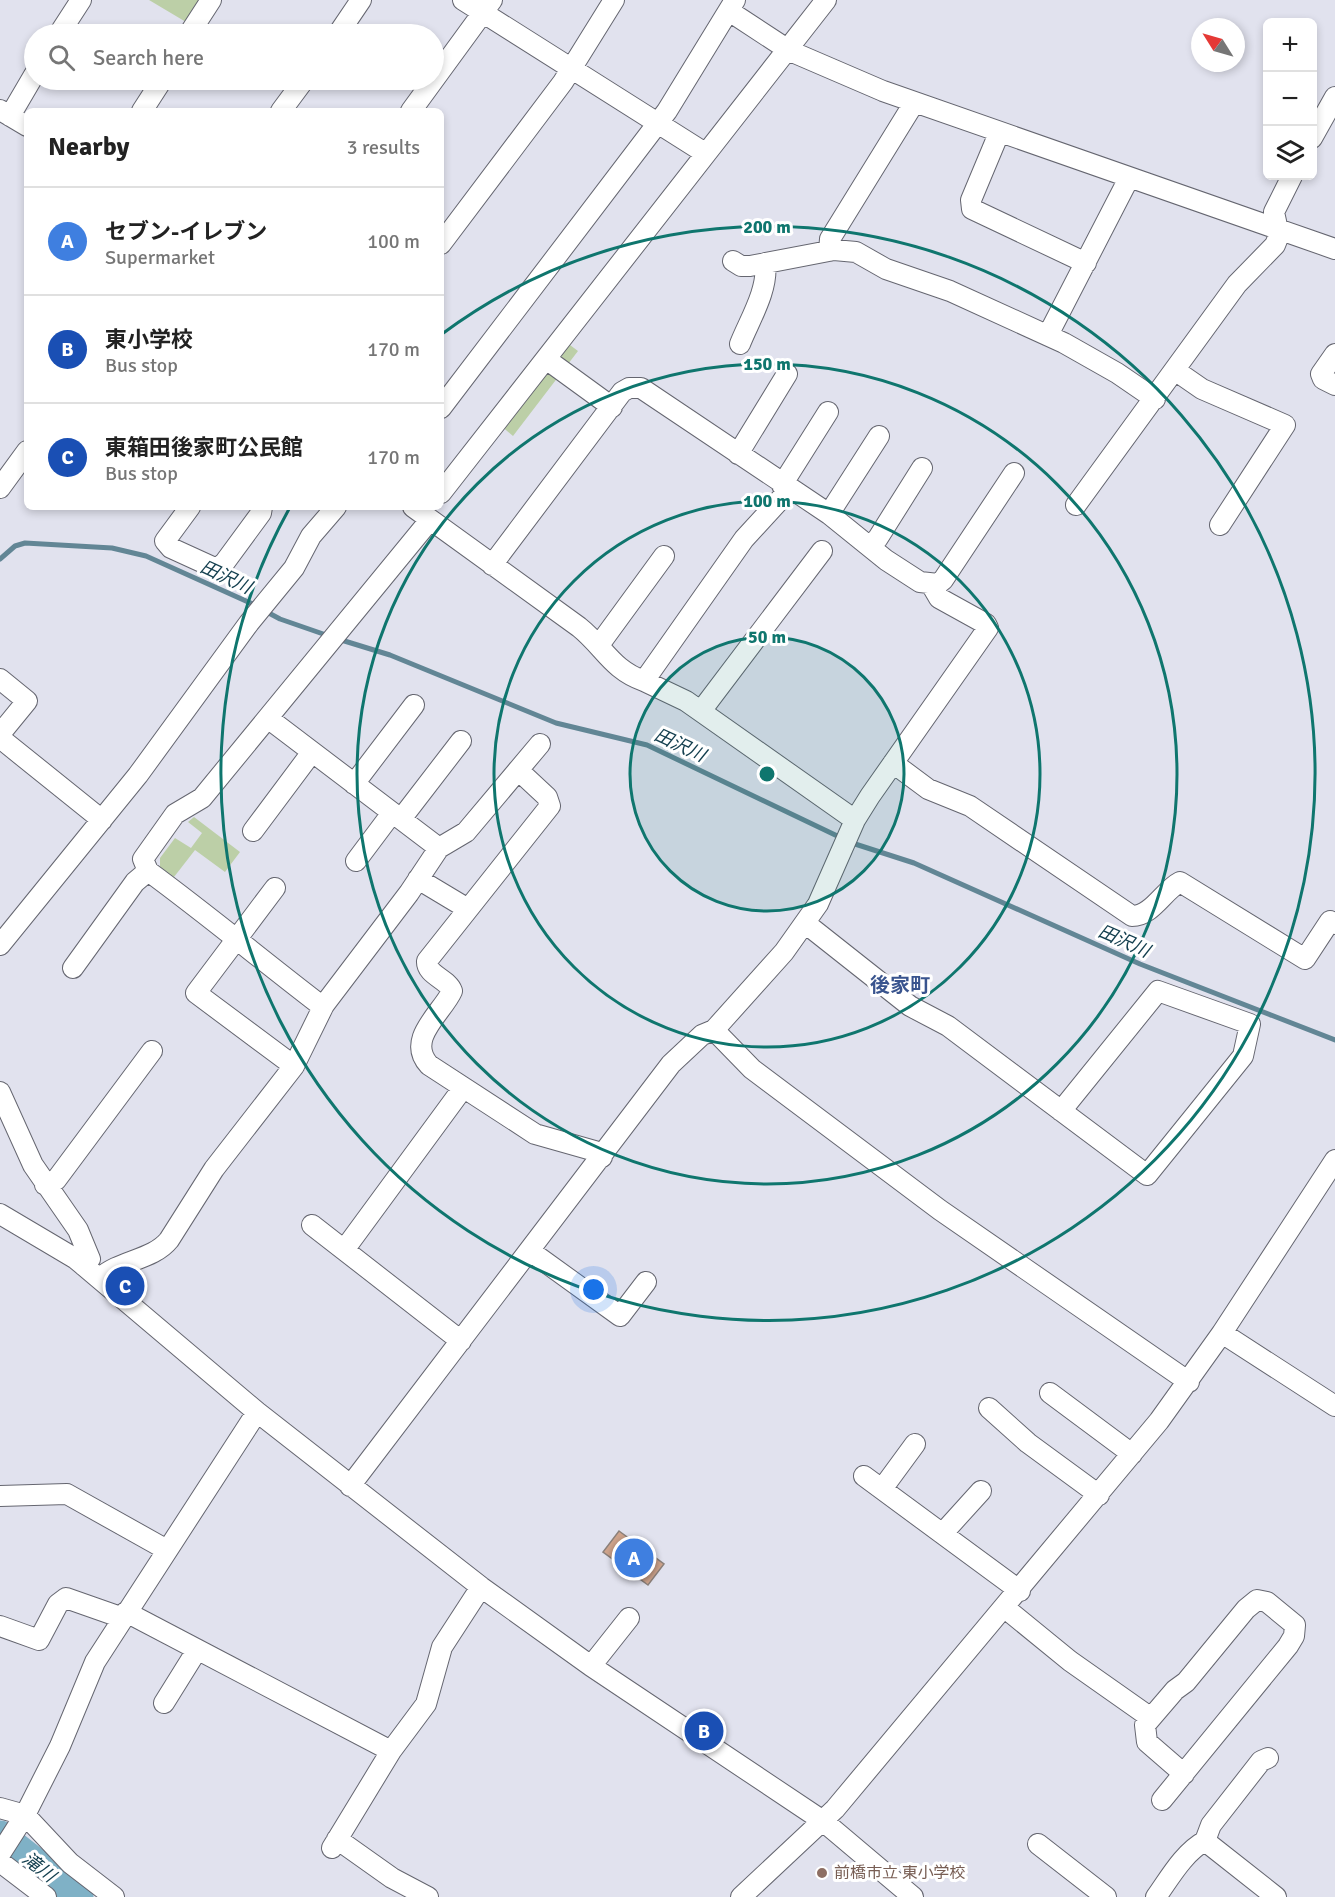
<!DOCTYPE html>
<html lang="en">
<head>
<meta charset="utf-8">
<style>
	:root { --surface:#fff; --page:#f2f2f2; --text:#222; --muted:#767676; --line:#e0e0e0; --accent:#1a73e8 }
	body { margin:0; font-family:Signika,"Noto Sans JP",sans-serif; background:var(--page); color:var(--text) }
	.controls { position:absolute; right:18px; top:18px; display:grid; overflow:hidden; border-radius:9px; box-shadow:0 3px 9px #0003 }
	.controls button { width:54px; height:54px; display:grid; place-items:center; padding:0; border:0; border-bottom:2px solid var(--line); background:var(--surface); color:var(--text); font:30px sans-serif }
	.compass { position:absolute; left:1191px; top:18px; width:54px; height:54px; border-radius:50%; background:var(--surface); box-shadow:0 3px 9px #0003; rotate:307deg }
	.you { position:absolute; left:594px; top:1290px; width:21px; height:21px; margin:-15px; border:4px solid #fff; border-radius:50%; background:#1a73e8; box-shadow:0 0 0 9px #1a73e833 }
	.badge { display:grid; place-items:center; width:39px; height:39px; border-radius:50%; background:var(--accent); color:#fff; font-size:20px; font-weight:700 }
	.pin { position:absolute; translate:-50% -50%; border:3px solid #fff; box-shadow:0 2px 6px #0006 }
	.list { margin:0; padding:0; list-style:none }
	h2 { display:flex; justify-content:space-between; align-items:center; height:78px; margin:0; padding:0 24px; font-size:26px }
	h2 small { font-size:20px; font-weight:400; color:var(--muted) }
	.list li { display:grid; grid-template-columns:39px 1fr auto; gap:18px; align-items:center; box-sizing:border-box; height:108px; padding:0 24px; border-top:2px solid var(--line) }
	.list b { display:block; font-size:22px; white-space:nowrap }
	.list p { margin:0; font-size:20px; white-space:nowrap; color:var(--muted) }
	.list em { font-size:20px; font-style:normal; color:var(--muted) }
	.icon { flex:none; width:33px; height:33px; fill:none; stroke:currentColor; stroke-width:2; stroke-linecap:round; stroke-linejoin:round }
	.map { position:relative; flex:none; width:1335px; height:1897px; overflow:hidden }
	.search { position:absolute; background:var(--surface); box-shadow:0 3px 9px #0003; left:24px; top:24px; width:420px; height:66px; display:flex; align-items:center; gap:15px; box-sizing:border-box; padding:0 21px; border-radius:33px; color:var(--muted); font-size:22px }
	.panel { position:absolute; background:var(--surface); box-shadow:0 3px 9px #0003; left:24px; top:108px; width:420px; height:402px; border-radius:9px }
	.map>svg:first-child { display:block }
	.green { fill:#bccfa7 }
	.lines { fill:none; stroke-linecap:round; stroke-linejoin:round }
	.stream { stroke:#628695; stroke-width:5 }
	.river { stroke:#7fb1c6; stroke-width:33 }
	.building { fill:#cfa48c; stroke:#8b807a; stroke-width:1.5 }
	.minor-casing { stroke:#656670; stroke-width:22 }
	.minor { stroke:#fff; stroke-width:20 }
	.ring { fill:none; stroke:#0f766e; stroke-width:3 }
	.education-dot { fill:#8d6e63; stroke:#fff; stroke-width:2 }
	.labels { text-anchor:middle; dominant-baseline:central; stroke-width:6; stroke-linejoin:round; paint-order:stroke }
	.education-label { font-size:16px; fill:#785e54; stroke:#fff; text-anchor:start }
	.water-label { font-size:18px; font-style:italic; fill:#113d4d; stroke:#fff }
	.quarter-label { font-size:20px; font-weight:bold; fill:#39548e; stroke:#fff }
	.centre { fill:#0f766e; stroke:#fff; stroke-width:3 }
	.ring-label { font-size:18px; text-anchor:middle; font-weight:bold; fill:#0f766e; stroke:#fff; stroke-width:6; stroke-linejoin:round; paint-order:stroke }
</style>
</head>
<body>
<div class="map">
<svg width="1335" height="1897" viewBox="0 0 1335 1897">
	<rect width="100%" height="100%" fill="#e1e2ee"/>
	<path class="green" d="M 149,0 L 206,0 L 191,25 Z
		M 566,342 L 578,351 L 513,436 L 500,425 Z
		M 194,817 L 240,852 L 225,872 L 195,850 L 174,877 L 160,867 L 160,858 L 175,838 L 191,848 L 202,833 L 188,822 Z"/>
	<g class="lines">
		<path class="stream" d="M 0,559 L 15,546 L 25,543 L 112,548 L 146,556 L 257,606
			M 265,611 L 280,619 L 329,636
			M 338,639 L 390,655 L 556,723 L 647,745 L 852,843 L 914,863 L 1140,964 L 1335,1040"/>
		<path class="river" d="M 0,1837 L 77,1897"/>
	</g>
	<path class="building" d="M 619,1531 L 664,1564 L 648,1585 L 603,1552 Z"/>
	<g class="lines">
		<defs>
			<path id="minor" d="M 463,0 L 705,153
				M 729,11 L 790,51 L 883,91 L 1335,249
				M 59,34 L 81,0
				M 189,34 L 211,0
				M 338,34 L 361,0
				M 0,110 L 27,126
				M 142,111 L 162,80
				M 281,111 L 304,80
				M 411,111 L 492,0
				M 10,116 L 34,75
				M 999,133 L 971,200 L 972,209 L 1086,263
				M 1312,138 L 1335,97
				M 441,244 L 563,82 L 614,0
				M 829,251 L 830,239 L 914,103
				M 733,261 L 741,266 L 750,266 L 834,250 L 856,252 L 886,269 L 950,291 L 1064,343 L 1117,373 L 1155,399
				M 1048,335 L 1129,178
				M 740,344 C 749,321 769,289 765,263
				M 1335,354 L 1321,374 L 1323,379 L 1335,385
				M 546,359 L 612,407
				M 1176,371 L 1202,389 L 1285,425 L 1220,525
				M 441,408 L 667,111 L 735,0
				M 738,454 L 787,374
				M 782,485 L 828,412
				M 0,488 L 27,451
				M 441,493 L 826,0
				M 1076,505 L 1237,284 L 1275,245 L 1279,235 L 1274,212 L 1292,176
				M 190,507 L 165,541 L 171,548 L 217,569 L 225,562 L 261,513 L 262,507
				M 413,507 L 579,627 C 604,647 612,670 644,681 L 744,539 L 789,490
				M 829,514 L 879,436
				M 870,547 L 878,538 L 922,468
				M 492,565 L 622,392 L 629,388 L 641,388 L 829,514 L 886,560 L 920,582 L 938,584 L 943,580 L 1014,473
				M 599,645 L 664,556
				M 0,679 L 27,701 L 0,734
				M 644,681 L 686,701 L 855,820
				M 701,711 L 822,551
				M 269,719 L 439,848
				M 0,738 L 102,820
				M 893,763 L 928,789 L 970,806 L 1132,916 C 1152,916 1164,890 1180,882 L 1305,959 L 1330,921 L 1335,924
				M 518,770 L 547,797 L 550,806 L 427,961 C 426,975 448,979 452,991 C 443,1012 405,1039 429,1065 L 535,1134 L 595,1151 L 602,1157
				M 354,784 L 414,705
				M 401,819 L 461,741
				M 253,831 L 312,752
				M 356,861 L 392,813
				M 418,879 L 468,909
				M 275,888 L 196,993 L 294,1066
				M 805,923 L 910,1006 L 948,1026 L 1147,1175 L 1243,1056 L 1250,1024 L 1158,991 L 1061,1111
				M 0,945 L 138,775 L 249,623 L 294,568 L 311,536 L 336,507
				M 73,968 L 135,882 L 148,871
				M 323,1007 C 264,962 208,915 148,871 L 143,859 L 175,814 L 202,798 L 430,520
				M 714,1030 L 752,1069 L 940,1210 L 1189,1382
				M 0,1092 L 33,1165 L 78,1230 L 90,1259 L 84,1266
				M 45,1185 L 56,1180 L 152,1051
				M 0,1214 L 76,1259 L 257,1412 L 481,1587 L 591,1666 L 823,1821 L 913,1897
				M 312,1225 L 461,1341
				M 344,1250 L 463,1088
				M 530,1251 L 620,1316 L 646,1282
				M 100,1278 C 120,1260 153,1260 169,1240 L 214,1169 L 294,1066 L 324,1005 L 409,893 L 439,848 L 466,832 L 540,744
				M 1222,1333 L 1335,1406
				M 1050,1393 L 1132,1454
				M 989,1408 L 1028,1443 L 1099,1495
				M 864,1476 L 1020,1591
				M 350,1486 L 671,1064 L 702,1035 L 714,1030 L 784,952 L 818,904 L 855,820 L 870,796 L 988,628 L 986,624 L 939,598 L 932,586
				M 882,1489 L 915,1444
				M 0,1496 L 67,1494 L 167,1550
				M 943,1533 L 981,1491
				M 1005,1608 L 1070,1661 L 1151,1718
				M 126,1612 L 391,1751
				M 0,1626 L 39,1640 L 58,1604 L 66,1598 L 123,1618
				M 591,1666 L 629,1618
				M 164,1703 L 197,1650
				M 1162,1800 L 1288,1646 L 1294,1636 L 1295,1625 L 1267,1602 L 1257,1600 L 1246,1609 L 1186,1682 L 1175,1690 L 1145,1725 L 1147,1742 L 1184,1774
				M 0,1808 L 25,1815 L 70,1863 L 114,1897
				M 337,1839 L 392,1878 L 428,1897
				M 1205,1841 L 1211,1825 L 1261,1761 L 1268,1758
				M 1038,1844 L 1106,1897
				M 332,1848 L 391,1751 L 426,1704 L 442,1647 L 481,1587
				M 0,1854 L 25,1815 L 60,1746 L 95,1662 L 257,1412
				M 0,1862 L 46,1897
				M 741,1897 L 835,1809 L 1159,1421 L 1222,1333 L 1335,1160
				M 1156,1897 C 1169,1879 1184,1852 1205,1841 L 1276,1897"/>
		</defs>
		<use href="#minor" class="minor-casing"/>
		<use href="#minor" class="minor"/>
	</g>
	<circle cx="767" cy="774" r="137" fill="#0f766e" fill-opacity=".12"/>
	<g class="ring">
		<circle cx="767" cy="774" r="137"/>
		<circle cx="767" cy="774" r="273"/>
		<circle cx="767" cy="774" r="410"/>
		<path d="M442 334A547 547 0 1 1 289 509"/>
	</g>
	<circle class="education-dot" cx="822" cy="1873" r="6"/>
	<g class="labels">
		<g class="education-label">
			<text x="834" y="1873">前橋市立 東小学校</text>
		</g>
		<g class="water-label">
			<text transform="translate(226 577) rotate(25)">田沢川</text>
			<text transform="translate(680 745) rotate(25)">田沢川</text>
			<text transform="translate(1124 941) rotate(24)">田沢川</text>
			<text transform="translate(39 1867) rotate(38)">滝川</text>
		</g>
		<g class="quarter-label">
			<text x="900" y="985">後家町</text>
		</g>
	</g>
	<circle cx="767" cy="774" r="9" class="centre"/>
	<g class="ring-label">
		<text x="767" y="233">200 m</text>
		<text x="767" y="370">150 m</text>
		<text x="767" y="507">100 m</text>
		<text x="767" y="643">50 m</text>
	</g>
</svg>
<div class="controls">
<button>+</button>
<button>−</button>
<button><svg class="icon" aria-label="layers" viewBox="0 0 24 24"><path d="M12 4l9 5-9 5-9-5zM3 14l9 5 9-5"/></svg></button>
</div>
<svg class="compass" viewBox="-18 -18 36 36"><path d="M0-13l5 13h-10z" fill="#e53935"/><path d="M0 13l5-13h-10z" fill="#767676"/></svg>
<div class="you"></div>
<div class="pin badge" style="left:634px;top:1558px;background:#3f7fe0">A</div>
<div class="pin badge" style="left:704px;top:1731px;background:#1a4fb4">B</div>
<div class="pin badge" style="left:125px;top:1286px;background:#1a4fb4">C</div>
<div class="search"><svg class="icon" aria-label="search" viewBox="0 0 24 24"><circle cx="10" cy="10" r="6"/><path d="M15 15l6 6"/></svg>Search here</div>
<section class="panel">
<h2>Nearby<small>3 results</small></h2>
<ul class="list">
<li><span class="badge" style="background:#3f7fe0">A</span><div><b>セブン-イレブン</b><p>Supermarket</p></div><em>100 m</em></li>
<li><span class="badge" style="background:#1a4fb4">B</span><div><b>東小学校</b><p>Bus stop</p></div><em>170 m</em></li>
<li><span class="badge" style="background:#1a4fb4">C</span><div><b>東箱田後家町公民館</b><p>Bus stop</p></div><em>170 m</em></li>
</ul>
</section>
</div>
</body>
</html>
